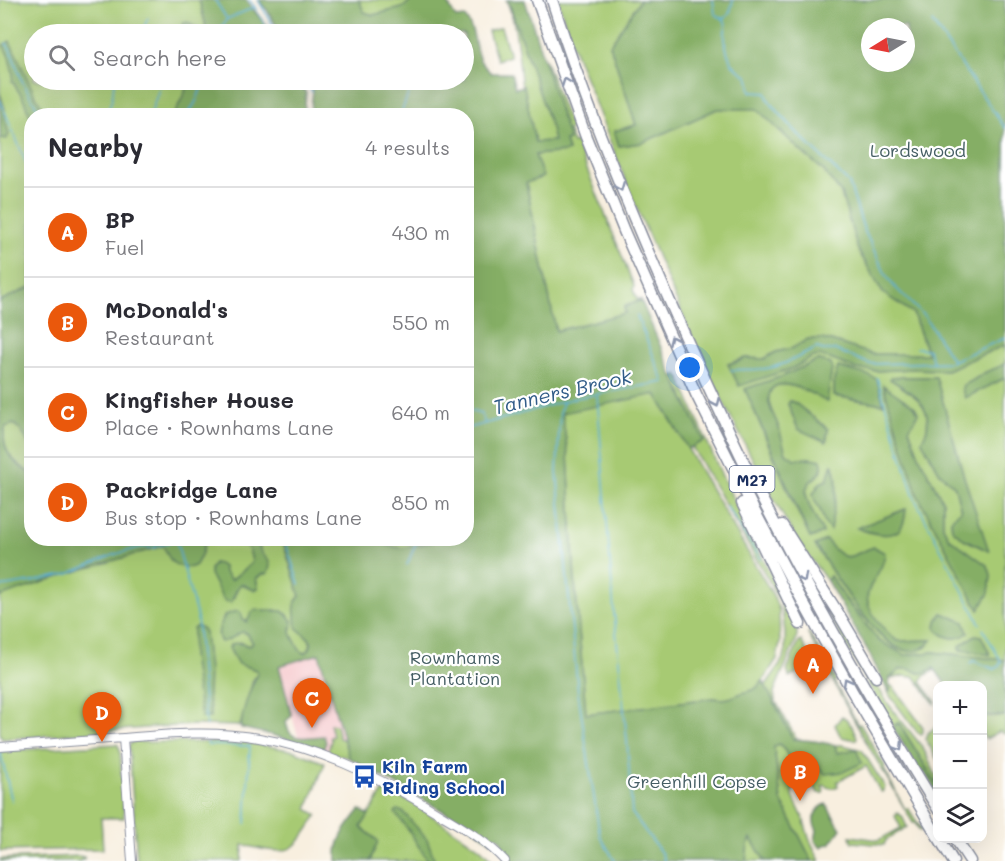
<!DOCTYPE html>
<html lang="en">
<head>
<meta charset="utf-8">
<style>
	:root { --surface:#fff; --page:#f2f2f3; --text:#2b2b33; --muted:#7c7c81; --line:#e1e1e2; --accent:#ea580c }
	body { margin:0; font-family:Mali,sans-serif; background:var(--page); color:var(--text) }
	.controls { position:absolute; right:18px; bottom:18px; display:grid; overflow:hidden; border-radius:12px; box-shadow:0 6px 24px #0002 }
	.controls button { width:54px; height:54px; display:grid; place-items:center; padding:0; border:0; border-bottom:2px solid var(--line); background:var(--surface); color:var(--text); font:30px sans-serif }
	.compass { position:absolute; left:861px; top:18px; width:54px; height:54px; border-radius:50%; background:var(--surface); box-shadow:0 6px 24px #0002; rotate:260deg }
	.you { position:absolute; left:690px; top:368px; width:21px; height:21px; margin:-15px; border:4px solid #fff; border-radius:50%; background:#1a73e8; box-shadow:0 0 0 9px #1a73e833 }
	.badge { display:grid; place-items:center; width:39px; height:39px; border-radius:50%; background:var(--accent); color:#fff; font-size:20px; font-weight:700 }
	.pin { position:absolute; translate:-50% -50px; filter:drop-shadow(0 2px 3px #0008) }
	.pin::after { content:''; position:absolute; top:32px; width:21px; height:18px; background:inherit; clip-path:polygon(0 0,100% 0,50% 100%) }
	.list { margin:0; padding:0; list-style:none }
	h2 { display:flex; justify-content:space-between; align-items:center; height:78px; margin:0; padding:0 24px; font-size:26px }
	h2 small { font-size:20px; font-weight:400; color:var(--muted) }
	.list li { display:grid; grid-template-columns:39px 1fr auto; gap:18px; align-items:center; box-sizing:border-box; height:90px; padding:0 24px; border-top:2px solid var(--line) }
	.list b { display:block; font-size:22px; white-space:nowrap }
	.list p { margin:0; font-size:20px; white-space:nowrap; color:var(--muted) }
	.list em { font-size:20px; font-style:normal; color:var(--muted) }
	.icon { flex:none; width:33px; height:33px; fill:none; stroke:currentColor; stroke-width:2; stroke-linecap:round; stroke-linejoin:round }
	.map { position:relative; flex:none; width:1005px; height:861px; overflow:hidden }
	.search { position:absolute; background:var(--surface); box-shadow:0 6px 24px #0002; left:24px; top:24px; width:450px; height:66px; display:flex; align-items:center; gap:15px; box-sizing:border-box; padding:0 21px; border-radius:33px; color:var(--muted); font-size:22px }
	.panel { position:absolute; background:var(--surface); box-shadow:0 6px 24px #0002; left:24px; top:108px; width:450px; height:438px; border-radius:24px }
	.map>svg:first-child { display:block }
	.built { fill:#f7cfd2 }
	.green { fill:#a7ca73; stroke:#617c68; stroke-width:1.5; fill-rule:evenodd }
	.forest { fill:#85ae65; stroke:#506e62; stroke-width:1.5; fill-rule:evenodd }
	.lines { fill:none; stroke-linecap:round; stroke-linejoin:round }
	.stream { stroke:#5bb0d7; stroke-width:1.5 }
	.minor-casing { stroke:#8a8f9e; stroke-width:10 }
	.highway-casing { stroke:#8a8f9e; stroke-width:13 }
	.minor { stroke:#fff; stroke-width:8 }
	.highway { stroke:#fff; stroke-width:10 }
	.oneway { stroke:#8d97ae }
	.labels { text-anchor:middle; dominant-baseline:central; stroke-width:4.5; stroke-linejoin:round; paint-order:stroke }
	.shield { fill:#fff; stroke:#5f6d8e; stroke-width:1.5 }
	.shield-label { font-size:16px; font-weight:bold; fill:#1b2f5e }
	.park-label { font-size:18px; fill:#455e64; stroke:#fff }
	.transit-label { font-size:18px; font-weight:bold; fill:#164399; stroke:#fff; text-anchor:start }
	.water-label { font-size:20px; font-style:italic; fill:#315c88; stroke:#fff }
</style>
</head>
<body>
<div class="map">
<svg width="1005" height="861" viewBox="0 0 1005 861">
	<rect width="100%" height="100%" fill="#fff"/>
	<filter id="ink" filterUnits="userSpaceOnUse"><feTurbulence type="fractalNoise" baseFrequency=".0167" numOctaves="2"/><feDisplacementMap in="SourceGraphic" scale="12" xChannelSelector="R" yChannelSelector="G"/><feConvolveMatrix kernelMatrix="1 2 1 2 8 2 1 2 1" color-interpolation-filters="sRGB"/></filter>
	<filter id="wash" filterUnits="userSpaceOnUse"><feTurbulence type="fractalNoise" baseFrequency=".008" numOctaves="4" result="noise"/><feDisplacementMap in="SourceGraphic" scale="24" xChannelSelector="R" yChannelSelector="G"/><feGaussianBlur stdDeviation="1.35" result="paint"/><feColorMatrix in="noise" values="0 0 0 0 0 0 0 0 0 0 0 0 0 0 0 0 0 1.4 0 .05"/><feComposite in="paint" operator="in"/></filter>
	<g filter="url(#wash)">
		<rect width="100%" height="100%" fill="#f8efdf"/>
		<path class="built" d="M 319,654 L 349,758 L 300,743 L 292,716 L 279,666 Z"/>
		<path class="green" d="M 0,0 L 199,0 L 206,26 L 202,32 L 182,24 L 185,34 L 34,34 L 34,80 L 188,80 L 185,92 L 174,115 L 32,116 L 31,287 L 0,301 Z
			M 359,0 L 412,0 L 402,8 L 373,15 L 364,12 Z
			M 506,0 L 508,0 L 550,124 L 555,141 L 535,142 L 524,87 L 522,87 C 518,60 518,24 506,0 Z
			M 558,0 L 640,0 L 610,45 L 636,125 L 614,131 L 619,146 L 642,143 L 717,109 L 757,108 L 803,153 L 823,170 L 841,193 L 858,250 L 883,293 L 911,312 L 904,303 L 889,291 L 853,219 L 847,197 L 831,174 L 774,122 L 753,103 L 740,97 L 727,83 L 717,65 L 707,31 L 699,10 L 693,0 L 729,0 L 733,45 L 735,55 L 757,84 L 797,117 L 832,156 L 851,170 L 862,192 L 865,208 L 877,230 L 894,279 C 899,286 905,290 912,295 C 930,310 948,320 973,315 L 987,350 L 943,367 L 927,345 L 918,318 L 913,314 L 928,355 L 872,354 L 831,341 L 821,339 L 808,339 L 793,348 L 776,352 L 764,359 L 745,358 L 728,364 L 739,385 L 793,368 L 813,357 L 820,356 L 830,359 L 856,369 L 876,371 L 911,369 L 947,370 L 1005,345 L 1005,363 C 999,368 993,369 986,372 C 978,376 971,383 963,385 L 962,389 L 965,398 L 1005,378 L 1005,660 L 933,652 L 905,655 L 879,641 L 845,598 L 830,576 L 827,581 L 795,537 L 769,491 L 703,363 L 630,192 L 571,42 ZM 818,360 L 831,364 L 832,368 L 827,401 C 815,395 781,375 771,390 C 769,394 768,399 769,403 C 773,420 781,436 786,453 L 795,459 L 812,458 L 821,461 C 827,479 806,476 806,492 C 806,502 818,523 823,533 L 810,538 L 791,498 L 745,389 L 783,376 ZM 839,367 L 876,379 L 884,404 L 834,396 L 834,380 ZM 893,377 L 936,377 L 965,480 L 988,551 L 964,539 L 952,529 L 951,520 L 961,511 L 955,487 L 940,473 L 922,441 C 924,436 927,432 927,427 C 931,401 908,392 890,379 ZM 884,386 L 915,407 L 918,413 L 909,429 L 920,458 L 943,502 L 943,526 L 949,538 L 988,566 L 991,575 L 989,593 L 979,610 L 918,496 ZM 790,401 L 795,403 L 828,429 L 827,441 L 798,429 L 788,404 ZM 833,465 C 842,479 832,512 830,529 C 823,523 824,518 820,510 C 817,504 814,501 813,494 L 820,483 L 827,480 ZM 905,509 C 905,516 905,523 900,529 C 891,539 868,533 858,528 ZM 826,540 C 847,566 848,556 874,547 L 884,553 C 884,569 872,578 868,593 C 863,609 886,632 897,641 L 932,640 L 925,648 C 915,651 906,652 897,648 C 869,633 833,573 815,545 ZM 942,613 L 964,622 L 968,633 C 957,641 945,639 936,629 L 937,621 ZM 975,635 L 981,636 L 990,654 L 960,650 L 961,646 Z
			M 501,27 L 510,56 L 497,60 L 488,31 Z
			M 543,59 L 545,59 L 571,129 L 568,130 L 573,143 L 576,142 L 634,286 L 633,290 L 637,299 L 641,300 L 624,307 L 626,313 L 556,331 L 526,182 L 543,177 L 535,155 L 566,152 L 568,151 L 565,141 L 569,140 Z
			M 678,374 L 722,476 L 790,613 C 794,621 799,630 796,640 L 774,692 L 775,700 L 797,740 L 793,739 L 765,686 L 779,666 L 785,654 L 785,632 L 781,602 L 692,447 L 704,441 L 674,376 Z
			M 656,394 L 774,597 L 779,610 L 780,643 L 777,659 L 763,681 L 754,691 L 744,693 L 727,700 L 713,698 L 586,714 L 575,582 L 568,454 L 562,412 Z
			M 14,424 C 32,438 31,452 31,474 C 14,462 0,451 5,427 Z
			M 200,539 L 198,561 C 200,551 206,550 203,539 C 226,539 249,533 252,562 C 249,567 236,576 231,580 L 224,572 L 223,567 L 214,563 C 206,575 217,584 221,596 L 234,597 L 238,587 L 241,584 L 250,589 L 258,588 L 256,579 L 263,574 L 262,553 L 260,550 L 259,546 L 262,542 L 267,542 L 271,539 L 282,539 L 300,596 L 296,601 L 298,629 C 306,635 316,642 307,652 L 303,653 C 299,650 293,638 291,633 L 292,625 L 276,610 L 264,610 L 251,613 L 248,622 L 243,620 L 237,611 L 225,615 L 218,635 L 230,639 C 240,628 246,630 253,643 L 249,646 L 240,642 L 231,652 L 238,664 L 256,670 L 258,673 L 253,680 L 240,726 L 196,725 L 159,727 L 2,739 L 0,733 L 0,567 Z
			M 379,539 L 432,539 L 432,542 C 413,546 395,554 379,539 Z
			M 820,593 L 887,702 L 923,748 L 937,778 L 937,785 L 900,724 L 898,723 L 892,726 L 818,595 Z
			M 808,633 L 809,633 L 836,680 L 834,682 L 858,725 L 860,724 L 885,766 L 884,768 L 885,771 L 905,809 L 908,808 L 922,830 L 920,831 L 915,823 L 913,823 C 877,761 840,698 808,633 Z
			M 801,641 L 811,658 L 811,678 L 806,669 L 789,677 L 787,670 L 798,643 Z
			M 934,668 L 935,670 L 924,676 L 921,682 L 936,702 L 935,704 L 914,676 L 911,677 L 904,676 L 890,679 L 901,669 L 909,669 L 919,673 Z
			M 889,684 L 895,689 L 923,727 L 923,732 L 921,735 L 917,732 L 890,696 L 887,690 L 890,691 Z
			M 842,716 C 849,719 854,730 857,737 L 856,740 L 841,737 L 835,725 Z
			M 982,716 L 1005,716 L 1005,734 L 1004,734 L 1000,731 L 986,739 L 983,736 Z
			M 330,724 L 336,725 L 339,738 L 344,740 L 349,758 L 328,752 L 331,740 L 330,737 L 333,736 Z
			M 937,726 L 937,759 L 926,740 L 928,733 Z
			M 132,742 L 246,742 L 295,751 L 325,763 L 307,809 L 317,815 C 311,825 304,838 294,846 C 281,856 258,848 243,845 L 242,861 L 137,861 L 129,745 Z
			M 117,744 L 120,749 L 124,818 L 101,818 L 103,849 L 0,851 L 0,751 Z
			M 779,744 L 782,746 L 788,756 L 814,762 L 837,753 L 835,745 L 843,745 L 862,750 L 885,787 L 882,792 L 880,791 L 866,766 L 837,782 L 838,786 C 833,789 829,789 824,785 L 822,787 L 824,790 L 823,793 L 821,794 L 820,792 L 818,793 L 810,779 L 793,789 L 792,794 L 803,818 L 809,838 L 820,861 L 812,861 L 781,800 L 774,747 Z
			M 384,790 L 411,802 L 480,848 L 493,861 L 370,861 L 378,841 L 361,827 Z
			M 897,813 L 902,816 L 907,827 L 886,840 L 884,845 L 852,842 L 850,836 L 879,840 L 901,828 L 895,816 Z
			M 752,839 L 765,861 L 746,861 L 748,844 Z
			M 79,856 L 84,857 L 85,859 L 81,859 L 81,861 L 0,861 L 0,859 Z"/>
		<path class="forest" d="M 199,0 L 246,0 L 273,34 L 185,34 L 182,24 L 187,22 L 202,31 L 206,26 Z
			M 258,0 L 359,0 L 364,12 L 373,15 L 402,8 L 412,0 L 446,0 L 456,18 L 465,17 C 476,32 473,42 479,58 C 481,64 487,68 491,73 L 511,73 L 515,88 L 524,86 L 535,142 L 554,141 L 550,124 L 508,0 L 525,0 L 569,140 L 565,141 L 568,151 L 566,152 L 535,155 L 543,177 L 526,183 L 556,331 L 625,313 L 624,307 L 641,300 L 671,371 L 704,441 L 688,449 L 656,394 L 562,413 L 568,454 L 575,582 L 586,714 L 713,698 C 729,700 728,698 742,693 C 755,689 754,691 763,681 L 793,739 L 815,741 L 835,745 L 837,753 L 856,749 L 862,763 L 843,772 L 825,774 L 814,762 L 788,756 L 782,746 L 779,744 L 774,747 L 781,800 L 812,861 L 765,861 L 751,839 L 748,844 L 746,861 L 512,861 L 505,852 L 500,838 L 495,836 L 492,842 L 470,826 L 349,758 L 319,654 L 279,666 L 292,716 L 286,721 C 288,745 309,736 324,736 L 326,742 L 323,750 L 280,737 L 241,728 C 242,709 250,689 258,673 L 256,670 L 238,664 L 229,648 L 230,645 C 238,641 241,644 249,646 L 253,643 C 244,627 243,631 230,639 C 229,640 222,642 221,642 C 215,634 221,623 225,615 L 237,611 L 241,613 L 243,620 L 247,622 L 251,613 L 255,610 L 282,611 L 287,614 L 292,621 C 292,624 291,628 291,631 C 291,636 300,650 303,653 L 307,652 C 318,639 305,637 298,629 C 295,624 294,610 295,604 C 296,600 298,599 300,596 L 282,539 L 379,539 C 395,554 413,546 432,542 L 432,539 L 466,538 L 466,116 L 310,115 L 313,91 L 307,80 L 464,80 L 464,34 L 281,34 L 267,10 Z
			M 640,0 L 1005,0 L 1005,345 L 947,370 L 911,369 L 876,371 L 856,369 L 830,359 L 820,356 L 813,357 L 793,368 L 739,386 L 728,364 L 737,362 L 745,358 L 764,359 L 776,352 L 793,348 L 808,339 L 821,339 L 831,341 L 872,354 L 928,354 L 913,313 L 883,293 L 858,250 L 841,193 L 823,170 L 803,153 L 757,109 L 717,109 L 642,143 L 619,146 L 614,131 L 636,125 L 610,45 ZM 870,27 L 906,27 L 906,63 L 870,63 Z
			M 10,41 L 35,95 L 47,115 L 32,116 L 31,118 L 22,96 L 17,89 L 12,81 L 13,75 L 9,57 L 3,45 Z
			M 188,80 L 298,80 L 306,93 L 304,115 L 174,115 L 185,92 Z
			M 0,93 L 5,109 L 5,119 L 9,134 L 7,139 L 0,138 Z
			M 31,287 L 31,451 C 27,440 24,432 14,424 L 5,427 C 0,451 14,463 31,474 L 32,538 L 203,539 C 206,548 200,557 196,565 C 189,568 192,568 185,567 C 169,564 171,560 163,546 L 68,574 L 0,597 L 0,301 Z
			M 818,360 L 831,364 L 832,368 L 827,402 C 815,395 781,375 771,390 C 769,394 768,399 769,403 C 771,411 775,418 778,425 C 781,434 783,444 786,453 L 795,459 L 812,458 L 821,460 C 827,479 806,476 806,493 C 806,503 818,523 823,533 L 810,538 L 745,389 L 783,376 Z
			M 1005,363 L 1005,378 L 965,398 L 962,389 L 963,385 C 971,383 978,376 986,372 C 993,369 999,368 1005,363 Z
			M 838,367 L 868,375 L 877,379 L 884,404 L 834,396 L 834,380 Z
			M 892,377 L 936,377 L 965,480 L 989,551 L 964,539 L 952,529 L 951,520 L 961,510 L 955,487 L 940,473 L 922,441 C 923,436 927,432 927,428 C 932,402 907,390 890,379 Z
			M 883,385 L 915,407 L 918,413 L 909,429 L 920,458 L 943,502 L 943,526 L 949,538 L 988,566 L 991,575 L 989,593 L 979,610 L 918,496 Z
			M 790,401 L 795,403 L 828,429 L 826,442 L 798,429 L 788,404 Z
			M 832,464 C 842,479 833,512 830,530 C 823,524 824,520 821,512 C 819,506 814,502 813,494 L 820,483 L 827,480 Z
			M 906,509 C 905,516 905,523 900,529 C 891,540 868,532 857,528 Z
			M 233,539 L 271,539 L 267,542 L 262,542 L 259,546 C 261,559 276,559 267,574 L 263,574 L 256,578 L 258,588 L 254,590 L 241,584 C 235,589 235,596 231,602 L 224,601 L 210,574 L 210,569 L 214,563 L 219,564 L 223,567 L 224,572 L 231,580 C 236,576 249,567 252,562 C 250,547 246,543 233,539 Z
			M 826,540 C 847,566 848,556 874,547 L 885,553 C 884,569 872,578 868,593 C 863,608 886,632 897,641 L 932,640 C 924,650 913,654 900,649 C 873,638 831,570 815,545 Z
			M 830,576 L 845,599 L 879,641 L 905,655 L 933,652 L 1005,660 L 1005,716 L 983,716 L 982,686 L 946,685 L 934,668 L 924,673 L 919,673 L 909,669 L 901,669 L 890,678 L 889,686 L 890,691 L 887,690 L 867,649 L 827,581 Z
			M 942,613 L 964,622 L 968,633 C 957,641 945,639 936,629 L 937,621 Z
			M 197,626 L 203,629 L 205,632 L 209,670 L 208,696 L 210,708 L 210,718 L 201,717 L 192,656 L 193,629 Z
			M 975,635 L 981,636 L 990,655 L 960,649 L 960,646 Z
			M 899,723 L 937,785 L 937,794 L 924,772 L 921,774 L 892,726 Z
			M 826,804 L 841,829 L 830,844 L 824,845 L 821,848 L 815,841 L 817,830 C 810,820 815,809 826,804 Z
			M 360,810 L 369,815 L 361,827 L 378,841 L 370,861 L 337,861 C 335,839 347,827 360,810 Z
			M 397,810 L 403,812 L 427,839 L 435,861 L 428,861 L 407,828 L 395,813 Z"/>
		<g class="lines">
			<path class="stream" d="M 215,0 L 227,19
				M 249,0 L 255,7 L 270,34
				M 258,0 L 278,34
				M 713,0 L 715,14 L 724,19 L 726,25 C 723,36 726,53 732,63 C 739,74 752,72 750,89 L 752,92 L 766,93 L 768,99 L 773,106 L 800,136 L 849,183 L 864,230 L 886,275 L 893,285 L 925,317 L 953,361
				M 724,19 C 731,15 731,7 733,0
				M 932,22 L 1005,128
				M 141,34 L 148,18
				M 217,34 L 227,19 L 255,7
				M 6,43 L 10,49 L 23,83 L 42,116
				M 305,80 L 312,92
				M 0,100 L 32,177
				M 106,116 L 112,99 L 114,84 L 116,80
				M 150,116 L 162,80
				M 185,116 C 196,106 200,93 203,80
				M 400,116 L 409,92
				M 916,348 L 920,348 L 929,350 L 933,362
				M 731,370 C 742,369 751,370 761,369 C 781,368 799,356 817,348 L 823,350 L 835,350 L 870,364 L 950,362 L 1005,338
				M 877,378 L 915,499 L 980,624
				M 597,394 L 614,612 L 627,740 L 632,813 L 662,854 L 664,861
				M 564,401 L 560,410 L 557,472 L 578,692 L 600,836 L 615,861
				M 466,410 L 481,414 L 485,423
				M 466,429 L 575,398 L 664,382 L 637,316
				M 726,506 L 761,559
				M 284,538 L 299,584
				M 176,540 L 197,617 L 206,726
				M 407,565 L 418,538
				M 0,587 L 31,582 L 68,574 L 116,554 L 142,547 L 153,548 L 180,538
				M 970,664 L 971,662 L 974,661 L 994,669 C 999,668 1000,665 1001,661 L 983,629
				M 207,742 L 208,745 L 250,746 L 246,824
				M 0,751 L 12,801"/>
		</g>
	</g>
	<g filter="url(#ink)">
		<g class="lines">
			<defs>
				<path id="minor" d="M 123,738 L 132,861
					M 0,747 C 41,744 82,741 123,738 C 169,734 214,730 259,738 C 318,748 372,774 423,804 C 451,821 483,837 505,861"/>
				<path id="highway" d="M 537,0 L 586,137 L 624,231 L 696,394 L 753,508 L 805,606 L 852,691 L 938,837
					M 552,0 C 588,112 634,221 682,329 C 707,384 732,439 759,493 C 814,601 874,706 938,809
					M 742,503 L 800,624
					M 782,525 L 840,616 L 876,677
					M 939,838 L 953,861
					M 955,838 L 970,861"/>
			</defs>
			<use href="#minor" class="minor-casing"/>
			<use href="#highway" class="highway-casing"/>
			<use href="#minor" class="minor"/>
			<use href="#highway" class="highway"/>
		</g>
		<defs><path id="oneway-chevron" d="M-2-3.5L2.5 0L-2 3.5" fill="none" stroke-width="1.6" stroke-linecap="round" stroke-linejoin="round" transform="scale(1.5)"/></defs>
		<g class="oneway">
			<use href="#oneway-chevron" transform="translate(566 82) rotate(-110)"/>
			<use href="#oneway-chevron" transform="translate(620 187) rotate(68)"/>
			<use href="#oneway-chevron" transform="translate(673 340) rotate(-114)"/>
			<use href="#oneway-chevron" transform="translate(716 403) rotate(66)"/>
			<use href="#oneway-chevron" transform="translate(803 578) rotate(62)"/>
			<use href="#oneway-chevron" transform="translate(847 682) rotate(-119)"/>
			<use href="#oneway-chevron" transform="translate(899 747) rotate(58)"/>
		</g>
	</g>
	<defs>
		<symbol id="bus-bare" viewBox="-9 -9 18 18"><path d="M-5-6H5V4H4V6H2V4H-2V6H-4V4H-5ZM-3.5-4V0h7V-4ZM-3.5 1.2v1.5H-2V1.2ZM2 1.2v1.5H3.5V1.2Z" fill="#1a4fb4" stroke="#fff" stroke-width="2.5" paint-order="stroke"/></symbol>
	</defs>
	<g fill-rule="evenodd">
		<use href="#bus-bare" x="348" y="760" width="33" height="33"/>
	</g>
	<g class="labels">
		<rect class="shield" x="729.5" y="466" width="45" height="26" rx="4.5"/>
		<g class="shield-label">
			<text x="752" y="479">M27</text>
		</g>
		<g class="park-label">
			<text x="918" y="150">Lordswood</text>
			<text x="455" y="657">Rownhams<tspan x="455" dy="21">Plantation</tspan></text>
			<text x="697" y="781">Greenhill Copse</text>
		</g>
		<g class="transit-label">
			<text x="382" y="766">Kiln Farm<tspan x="382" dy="21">Riding School</tspan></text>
		</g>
		<g class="water-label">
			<text transform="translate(562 391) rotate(-13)">Tanners Brook</text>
		</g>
	</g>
</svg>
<div class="controls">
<button>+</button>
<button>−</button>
<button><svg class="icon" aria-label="layers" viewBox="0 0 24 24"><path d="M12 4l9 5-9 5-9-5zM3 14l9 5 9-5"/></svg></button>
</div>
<svg class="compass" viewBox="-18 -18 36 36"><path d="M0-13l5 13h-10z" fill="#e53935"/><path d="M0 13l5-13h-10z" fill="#7c7c81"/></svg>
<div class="you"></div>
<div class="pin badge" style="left:813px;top:694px">A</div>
<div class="pin badge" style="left:800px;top:801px">B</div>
<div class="pin badge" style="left:312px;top:728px">C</div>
<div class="pin badge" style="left:102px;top:742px">D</div>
<div class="search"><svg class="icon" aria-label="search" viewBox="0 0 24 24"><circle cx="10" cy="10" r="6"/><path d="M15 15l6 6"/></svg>Search here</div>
<section class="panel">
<h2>Nearby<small>4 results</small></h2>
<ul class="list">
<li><span class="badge">A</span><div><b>BP</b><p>Fuel</p></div><em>430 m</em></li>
<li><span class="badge">B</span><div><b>McDonald's</b><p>Restaurant</p></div><em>550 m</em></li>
<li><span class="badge">C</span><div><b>Kingfisher House</b><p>Place · Rownhams Lane</p></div><em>640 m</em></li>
<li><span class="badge">D</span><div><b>Packridge Lane</b><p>Bus stop · Rownhams Lane</p></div><em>850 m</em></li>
</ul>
</section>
</div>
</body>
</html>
